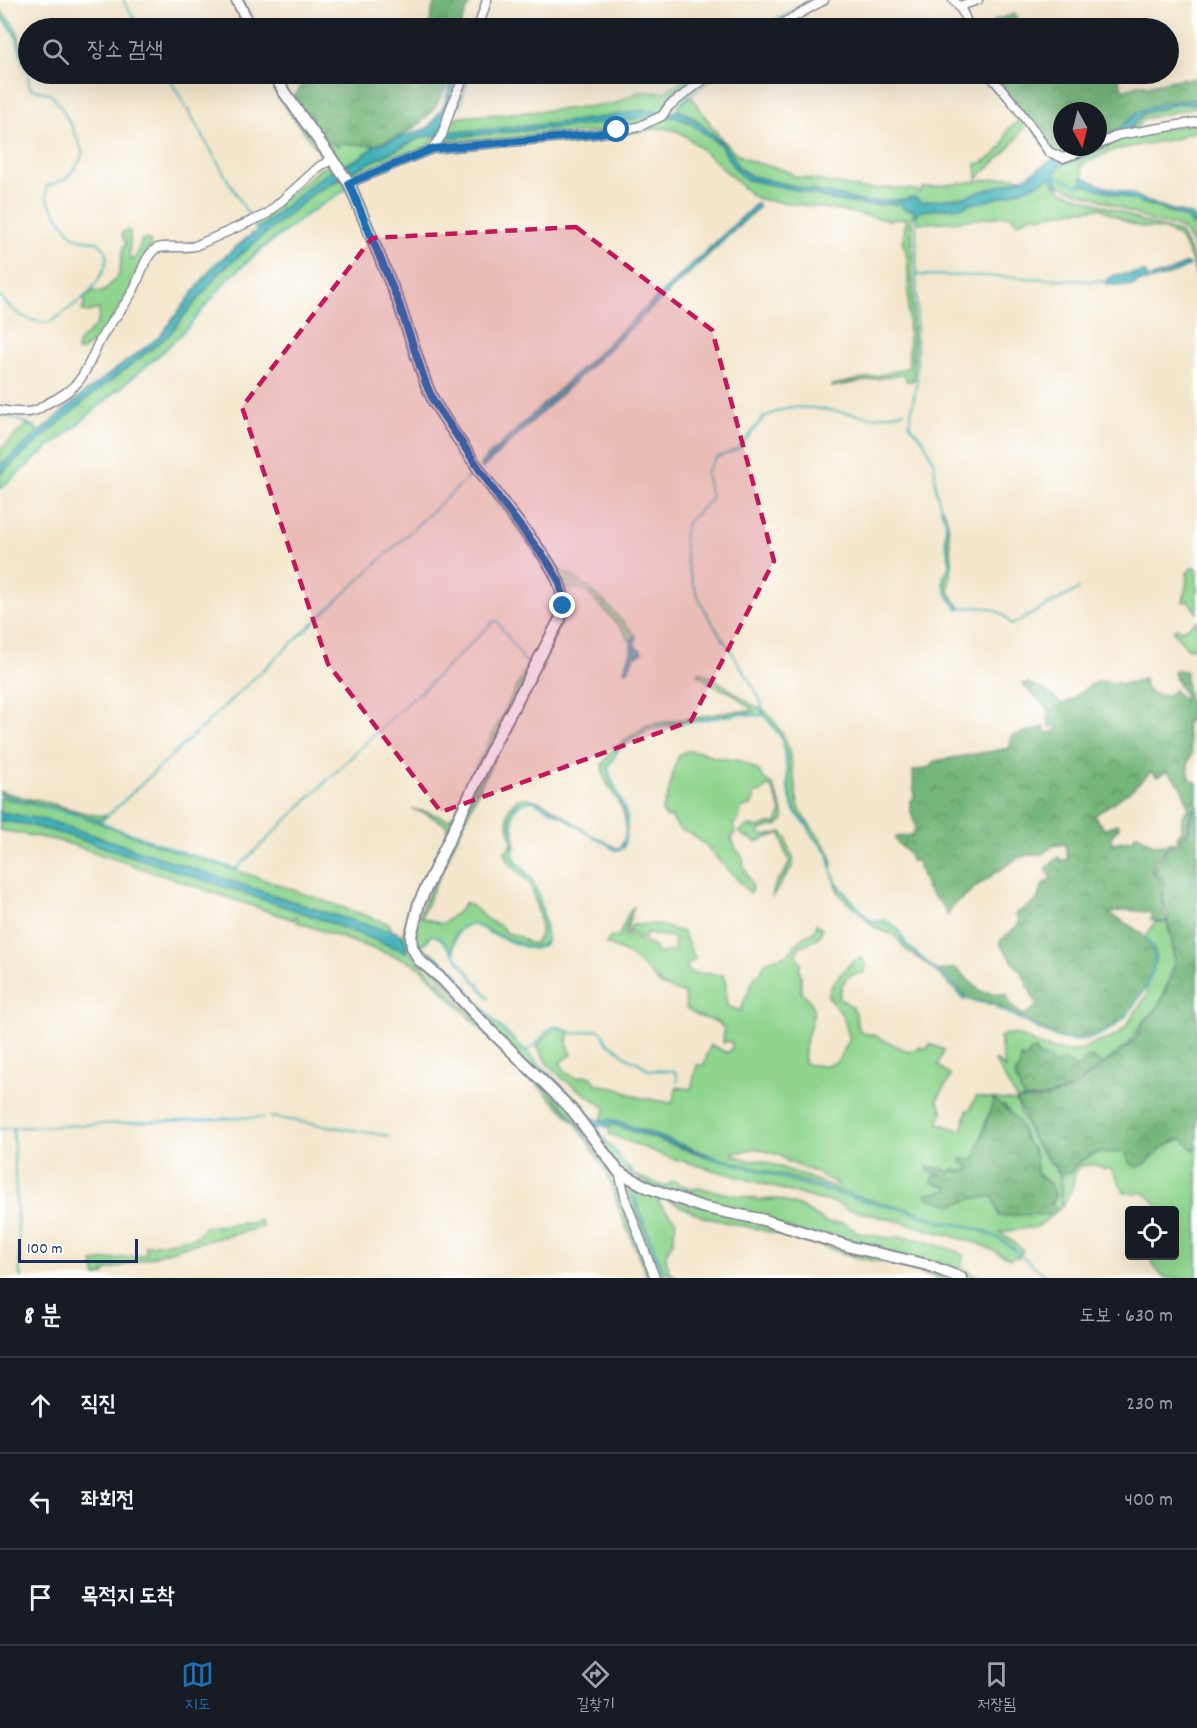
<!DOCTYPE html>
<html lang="ko">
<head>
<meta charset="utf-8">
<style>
	:root { --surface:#171b24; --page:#242831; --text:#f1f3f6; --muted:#9ea1a6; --line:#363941; --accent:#1f6fb2 }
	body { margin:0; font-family:Dekko,"Poor Story",sans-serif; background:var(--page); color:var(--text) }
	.controls { position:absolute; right:18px; bottom:18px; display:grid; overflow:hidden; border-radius:6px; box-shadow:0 6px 24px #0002 }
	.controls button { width:54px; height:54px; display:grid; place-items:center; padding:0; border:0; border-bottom:2px solid var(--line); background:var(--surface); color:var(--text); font:30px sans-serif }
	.compass { position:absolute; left:1053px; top:102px; width:54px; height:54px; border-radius:50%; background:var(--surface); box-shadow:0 6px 24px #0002; rotate:173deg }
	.scale { position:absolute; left:18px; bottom:15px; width:120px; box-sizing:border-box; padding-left:6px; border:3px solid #1b2f5e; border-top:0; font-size:16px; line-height:21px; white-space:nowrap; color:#1b2f5e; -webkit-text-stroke:4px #fff; paint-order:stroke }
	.stop { position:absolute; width:18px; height:18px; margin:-14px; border:4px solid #1f6fb2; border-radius:50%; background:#fff }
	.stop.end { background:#1f6fb2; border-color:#fff; box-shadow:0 2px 6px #0008 }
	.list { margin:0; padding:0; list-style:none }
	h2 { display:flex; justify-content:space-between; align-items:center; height:78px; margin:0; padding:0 24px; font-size:26px }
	h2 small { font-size:20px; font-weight:400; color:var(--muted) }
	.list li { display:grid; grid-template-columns:39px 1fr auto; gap:18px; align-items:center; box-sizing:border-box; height:96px; padding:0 24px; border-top:2px solid var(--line) }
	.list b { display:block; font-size:22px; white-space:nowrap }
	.list em { font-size:20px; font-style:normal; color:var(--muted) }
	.icon { flex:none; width:33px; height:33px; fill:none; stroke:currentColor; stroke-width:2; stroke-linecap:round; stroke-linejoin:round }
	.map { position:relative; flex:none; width:1197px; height:1278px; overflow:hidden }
	.search { position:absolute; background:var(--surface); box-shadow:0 6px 24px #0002; left:18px; right:18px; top:18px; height:66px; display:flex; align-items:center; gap:15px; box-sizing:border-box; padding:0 21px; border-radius:33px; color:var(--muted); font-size:22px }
	.sheet { height:366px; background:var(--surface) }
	nav { display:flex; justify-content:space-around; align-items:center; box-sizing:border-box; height:84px; border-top:2px solid var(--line); background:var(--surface); font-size:16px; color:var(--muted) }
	nav a { display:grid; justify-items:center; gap:3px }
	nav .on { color:var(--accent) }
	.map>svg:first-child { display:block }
	.grass { fill:#8fd58e; stroke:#558276; stroke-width:1.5; fill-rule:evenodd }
	.forest { fill:url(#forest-crowns); stroke:#47726c; stroke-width:1.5 }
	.water { fill:#41b1b7; stroke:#2e708a; stroke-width:1.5 }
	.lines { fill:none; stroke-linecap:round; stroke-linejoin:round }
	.stream { stroke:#41b1b7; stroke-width:2 }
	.minor-casing { stroke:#878a95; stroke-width:11 }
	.tertiary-casing { stroke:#878a95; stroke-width:14 }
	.minor { stroke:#fff; stroke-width:8 }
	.tertiary { stroke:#fff; stroke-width:10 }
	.route { stroke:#1f6fb2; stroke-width:8 }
	.marked { fill:#c2185b; fill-opacity:0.2; stroke:#c2185b; stroke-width:4.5; stroke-dasharray:12 8; stroke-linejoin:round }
</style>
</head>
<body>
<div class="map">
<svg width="1197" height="1278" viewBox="0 0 1197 1278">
	<defs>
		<pattern id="forest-crowns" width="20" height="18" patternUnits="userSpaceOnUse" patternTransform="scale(1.5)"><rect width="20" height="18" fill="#73b679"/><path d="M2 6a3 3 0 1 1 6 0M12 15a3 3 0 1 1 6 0" fill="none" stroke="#5e9466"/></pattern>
	</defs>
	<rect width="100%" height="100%" fill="#fff"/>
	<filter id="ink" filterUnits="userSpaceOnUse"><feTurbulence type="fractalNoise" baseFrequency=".0167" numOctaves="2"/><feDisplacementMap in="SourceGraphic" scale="12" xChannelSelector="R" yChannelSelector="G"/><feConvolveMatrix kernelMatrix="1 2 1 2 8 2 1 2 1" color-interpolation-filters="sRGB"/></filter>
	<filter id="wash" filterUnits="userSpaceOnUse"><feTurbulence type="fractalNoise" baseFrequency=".008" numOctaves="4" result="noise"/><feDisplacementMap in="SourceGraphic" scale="24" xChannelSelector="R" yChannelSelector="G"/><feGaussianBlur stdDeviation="1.35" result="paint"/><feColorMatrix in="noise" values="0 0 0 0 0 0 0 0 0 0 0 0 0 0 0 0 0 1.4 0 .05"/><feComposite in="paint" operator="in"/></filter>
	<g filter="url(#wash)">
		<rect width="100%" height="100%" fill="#f3e6cc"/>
		<path class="grass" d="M 0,10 L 13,24 L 18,33 L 24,56 L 28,63 L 28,69 L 22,58 L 16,34 L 0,14 Z
			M 267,74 L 271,74 L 326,159 L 323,162 L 320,153 L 286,108 Z
			M 694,74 L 700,74 L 673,92 L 667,103 L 673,98 L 674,94 L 702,74 L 709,74 L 664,112 L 645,110 L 597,118 L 558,123 L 495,129 L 445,132 L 449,120 L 462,117 L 566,109 L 616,103 L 638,92 L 666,92 L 669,88 Z
			M 992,80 L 1025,123 C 1020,142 991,165 977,179 L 976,164 C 985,163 1000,152 1004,143 C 1006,138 1006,133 1008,129 L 1017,123 L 1017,120 Z
			M 691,96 C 706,117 720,143 742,157 C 756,166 787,167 794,176 L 864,189 L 892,188 L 917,190 L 918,193 L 923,188 L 1009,177 L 1024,178 L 964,197 L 921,202 L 916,198 L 866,202 L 751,176 L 737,167 L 721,140 L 710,134 L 694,117 L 677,110 L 678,107 Z
			M 1177,104 L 1197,104 L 1197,107 L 1143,119 L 1136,128 L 1128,131 L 1143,114 Z
			M 646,117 L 653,117 L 638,126 L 595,132 L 438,144 L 442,138 L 588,125 Z
			M 663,117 L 676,117 L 690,123 L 721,146 L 737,172 L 762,183 L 797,190 L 833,200 L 865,205 L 903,204 L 914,210 L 914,215 L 912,217 L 914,380 L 911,381 L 907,381 L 904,375 L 897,375 L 832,387 L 832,385 L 886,374 L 909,367 L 908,269 L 906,249 L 903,245 L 905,225 L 907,222 L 906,219 L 888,220 L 837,210 L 759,199 L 751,195 L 715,161 L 688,138 L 679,132 L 670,129 L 658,128 L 643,131 L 604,136 Z
			M 1197,123 L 1197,131 L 1186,134 L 1179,138 L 1113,150 L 1081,165 L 1083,177 L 1080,185 L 1083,184 L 1111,193 L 1120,194 L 1186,218 C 1197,228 1197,240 1197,254 L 1186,233 L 1182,229 L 1175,226 L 1151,221 L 1102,200 L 1060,186 L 1054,174 L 1060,166 L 1093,153 L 1119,137 Z
			M 435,135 L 433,140 L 426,148 L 351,180 L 349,173 L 420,138 Z
			M 324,141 L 338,146 L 342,143 L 376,145 C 366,153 354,163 341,165 Z
			M 329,165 L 335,170 L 329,171 L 256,230 L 255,223 L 320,169 Z
			M 1051,177 L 1054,184 L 1060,190 L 1121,212 L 1143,222 L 1179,232 C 1189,247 1197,262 1197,281 L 1192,261 L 1183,243 L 1178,236 L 1162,229 L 1141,227 L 1129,223 L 1100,208 L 1085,210 L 1075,210 L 1039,217 C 1031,213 1025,221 1017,223 L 1011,215 L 951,222 L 916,223 L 917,215 L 921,211 L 963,207 C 970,203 978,203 986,201 C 1008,194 1031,188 1051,177 Z
			M 340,179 L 343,179 L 349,188 L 310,212 L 260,249 L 227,280 L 188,327 L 164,350 L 56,442 L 48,446 L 45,451 L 0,488 L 0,474 L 87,399 L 168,336 L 221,271 L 313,194 Z
			M 127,230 L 130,232 C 131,242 128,251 130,261 L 137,255 L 142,240 L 147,239 L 151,242 C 142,280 117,312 95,344 L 90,344 L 81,351 L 77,351 C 76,334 102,333 99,309 L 88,312 L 82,311 L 85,303 L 83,300 L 92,291 L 103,292 L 119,275 L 123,248 L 126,244 L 122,236 L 123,232 Z
			M 27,424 L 40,432 L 0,466 L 0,450 Z
			M 477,472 L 554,578 L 561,606 L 417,908 L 409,952 L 569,1112 L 612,1171 L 624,1209 L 651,1278 L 648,1278 L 623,1219 L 606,1171 L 577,1125 L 420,968 L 411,962 L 297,922 L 298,917 L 296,916 L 294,920 L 73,845 L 56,840 L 0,830 L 0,820 L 29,825 L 67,835 L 307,914 L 406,951 C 408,945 406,940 402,935 L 447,835 L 447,825 L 427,814 L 412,809 L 427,812 L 451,820 L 451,817 L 455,813 L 475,769 L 527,667 L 532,661 L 554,616 L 559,601 L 552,578 Z
			M 942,508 C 950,520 948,532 950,545 C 950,552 953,558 952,564 C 950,587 942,587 961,608 L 958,608 L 948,596 L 944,582 L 945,576 L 951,563 L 946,539 L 947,521 Z
			M 551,565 C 589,581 609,607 636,636 L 631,641 L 628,639 L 624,631 L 588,593 L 582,589 L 568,588 L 568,606 L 565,616 L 481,785 L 421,917 L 442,924 L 459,911 L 465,902 L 476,909 L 486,919 L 502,927 L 505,932 L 522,938 L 528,943 L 535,943 C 538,939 541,936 541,931 C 542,926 533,889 530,884 C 522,873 506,865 505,851 L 509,848 L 512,844 C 511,834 505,822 508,812 C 520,775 570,822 587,832 C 596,838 606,842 616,848 L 619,848 C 628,840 627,818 621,807 C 614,793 603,782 602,765 L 614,748 L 647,725 L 735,711 L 753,711 L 732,693 L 714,686 L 697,674 L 699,671 L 719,682 L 754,706 L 761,708 L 762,714 L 760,716 L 747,713 L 738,713 L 650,728 L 619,747 L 608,767 C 613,798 634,812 623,846 L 615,849 L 604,841 L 586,833 L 563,816 L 533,800 L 515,805 L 510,818 L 514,842 L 512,856 C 518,866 527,873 533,882 C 541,897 542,917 546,934 L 546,941 C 541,947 535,948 528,947 L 472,924 C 457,927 450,938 453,953 C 445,945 443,937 431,935 L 424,944 L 416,946 L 416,933 L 421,910 L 459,825 L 562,617 Z
			M 1191,567 L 1197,567 L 1197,613 L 1188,601 L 1183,602 L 1186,590 L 1187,573 L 1191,570 Z
			M 1197,621 L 1197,649 L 1194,647 L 1188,649 L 1173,631 L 1176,628 L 1181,630 L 1188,627 Z
			M 764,710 C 789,735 790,751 795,785 C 796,793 797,804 801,812 C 809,827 834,850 832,866 L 829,853 L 812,834 L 808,826 L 795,810 L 789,791 L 788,768 L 783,743 L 781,736 L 764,714 Z
			M 687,751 L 702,752 L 713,757 L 742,761 L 759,771 L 763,778 L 772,784 L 774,789 L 782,808 L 784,820 L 781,822 L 777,826 C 770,826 765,828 759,832 L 759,834 L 765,836 L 782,832 L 787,839 L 788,848 L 793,857 L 793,865 L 772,897 L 776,882 L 784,874 L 790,861 L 785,852 L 781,833 L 756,842 L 739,833 C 744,825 753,825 760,828 L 768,824 L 777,823 L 781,810 L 773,790 L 768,785 L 761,792 L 755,793 L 753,802 L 751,806 L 742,807 C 739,815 742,820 733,824 L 735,832 L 731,838 L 736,849 L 743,858 L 743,865 L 752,885 L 752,891 L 750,893 L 704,844 L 689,832 C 678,833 677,824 671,817 L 667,818 L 662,811 C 663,806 665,804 667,798 C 671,786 673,766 679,756 C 682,752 682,753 687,751 Z
			M 0,791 L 33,800 L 36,799 C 50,802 93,818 105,815 L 100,820 L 68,810 L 0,794 Z
			M 0,798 L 69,812 L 172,850 L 239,871 L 390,924 L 391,929 L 384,930 L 327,913 L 50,821 L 0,812 Z
			M 833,875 L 836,884 L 861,910 L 859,911 C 843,898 837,897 833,875 Z
			M 634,906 L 625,934 L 653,946 L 658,953 L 675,951 L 673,937 L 647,933 L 644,939 L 628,932 L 632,925 L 655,924 L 683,932 L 695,959 L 686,966 L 691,973 L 723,975 C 728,985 725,995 727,1006 L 740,1011 L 755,976 L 762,971 C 764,957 776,960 786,955 C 789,953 791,950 794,948 L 795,944 L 799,942 L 805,935 L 812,934 L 817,924 L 822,929 C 820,940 808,943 799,947 L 796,954 L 801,964 L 799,969 L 801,975 L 801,992 C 819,1005 813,1017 808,1034 C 805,1043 805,1054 804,1063 C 810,1066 831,1067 837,1061 C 843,1055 844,1046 850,1040 L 843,1016 L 828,996 L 833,983 L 852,962 L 862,958 L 866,966 L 864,973 C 843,974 843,981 839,998 L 851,1006 L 856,1013 L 857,1025 L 861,1032 L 876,1036 L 909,1052 L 920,1047 L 927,1049 L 930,1044 L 944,1050 L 938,1065 L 951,1076 L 937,1100 L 943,1111 L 938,1123 L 962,1131 L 967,1110 L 970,1110 L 976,1097 L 1016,1101 L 1032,1140 L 1059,1174 L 1060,1196 L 1062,1205 L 1058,1209 L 1051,1204 L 1056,1198 L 1050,1184 L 1037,1173 L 1036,1157 L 1033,1149 L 1027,1142 L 1021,1126 L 1004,1105 L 988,1114 L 975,1157 L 972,1160 L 962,1159 L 962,1163 L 970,1166 L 969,1170 L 962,1171 L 952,1170 L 950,1173 L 939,1168 L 929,1171 L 941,1176 L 933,1182 L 947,1187 L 949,1191 L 942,1192 L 929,1199 L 936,1200 L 953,1205 L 974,1198 L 993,1197 L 999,1210 L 1053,1214 L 1037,1227 L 1000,1232 L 1023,1250 L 1021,1254 L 1001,1239 L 985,1231 L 965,1225 L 941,1221 L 907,1208 L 889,1205 L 712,1156 L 614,1120 L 601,1120 L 606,1108 L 563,1079 L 547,1063 L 537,1046 L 553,1028 L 559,1028 L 570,1033 L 567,1042 L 572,1055 L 560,1062 L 566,1073 L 578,1078 C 587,1074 592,1075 596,1084 L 618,1089 L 637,1097 L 672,1103 L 677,1087 L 691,1089 L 697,1065 L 704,1065 L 708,1051 L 711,1045 L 728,1053 L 732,1048 L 732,1043 L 727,1041 L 723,1043 L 724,1028 L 717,1022 L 698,1016 L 686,1008 L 685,994 L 661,985 L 639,963 L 623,951 L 606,944 L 610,937 L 619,936 L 629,912 ZM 756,1148 L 779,1155 L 787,1161 L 817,1173 L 838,1184 L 835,1187 L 760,1160 L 748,1160 L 732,1155 L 734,1152 L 742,1152 Z
			M 862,911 C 869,920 873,924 884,920 L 896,927 L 905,944 L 953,985 L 961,993 L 965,1001 C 949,981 928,964 908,951 C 902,947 900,941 895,936 C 890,932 883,932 878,929 C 871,926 866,918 860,913 Z
			M 1155,922 L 1167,923 L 1172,941 L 1174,964 L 1161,1000 L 1156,1008 L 1144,1020 L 1128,1045 L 1103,1064 L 1092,1058 L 1083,1062 L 1081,1066 L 1077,1068 L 1063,1061 L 1052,1066 L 1021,1057 L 1020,1066 L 1015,1076 L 1024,1098 L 1017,1100 L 995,1061 L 998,1061 L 1005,1069 C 1005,1063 1003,1061 1002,1055 C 1001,1050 1002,1044 1000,1037 C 1013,1027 1032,1044 1046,1047 C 1057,1050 1072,1053 1082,1049 C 1085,1048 1088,1046 1090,1045 C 1112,1038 1117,1039 1131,1019 C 1135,1011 1143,1004 1146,996 C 1148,993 1147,991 1147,987 C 1153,962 1165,962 1146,937 Z
			M 418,949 L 432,955 L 456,972 L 469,994 L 495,1023 L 507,1033 L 582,1107 L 586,1117 L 630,1170 L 631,1175 L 617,1165 L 422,958 Z
			M 612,1124 L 713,1159 L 728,1162 L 818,1189 L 889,1207 L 907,1210 L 942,1223 L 965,1226 L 986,1233 L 1001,1240 L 1020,1255 L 1018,1258 L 1014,1256 L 1010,1259 L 980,1244 L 894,1220 L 847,1209 L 837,1203 L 816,1199 L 668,1157 L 609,1134 L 610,1127 Z
			M 1184,1139 L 1192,1149 L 1197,1149 L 1197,1278 L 1164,1278 L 1157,1270 L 1149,1256 L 1174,1256 L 1174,1210 L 1159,1210 C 1156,1203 1149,1195 1141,1192 L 1136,1194 L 1124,1192 L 1113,1171 L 1109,1168 L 1104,1169 C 1095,1162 1088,1165 1078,1167 L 1075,1173 L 1073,1186 L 1064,1205 L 1061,1199 L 1061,1174 L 1071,1172 L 1077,1163 L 1097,1153 L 1126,1152 L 1145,1164 C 1156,1151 1167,1142 1184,1139 Z
			M 634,1175 L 665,1187 L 673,1181 L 692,1189 L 699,1188 L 761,1200 L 777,1199 L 799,1206 L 827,1223 L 844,1223 L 859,1233 L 876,1236 L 890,1238 L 900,1237 L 921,1240 L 956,1251 L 965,1256 L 961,1266 L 980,1278 L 964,1278 L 701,1204 L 649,1186 Z
			M 623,1176 L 631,1182 L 631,1191 L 634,1204 L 654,1256 L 660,1266 L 664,1278 L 657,1278 L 629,1203 Z
			M 635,1183 L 896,1260 L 952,1278 L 936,1278 L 903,1265 L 859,1258 L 841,1253 L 782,1231 L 779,1234 L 703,1217 L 662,1197 L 658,1202 L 676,1221 L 673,1241 L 667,1251 L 666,1258 L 669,1271 L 677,1278 L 675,1278 L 665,1271 L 656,1254 L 637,1203 L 634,1194 Z
			M 259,1219 L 263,1227 L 190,1245 L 106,1271 L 103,1275 L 96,1277 L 93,1262 L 141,1255 L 147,1253 L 145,1246 L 196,1237 L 204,1227 L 255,1222 Z"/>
		<path class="forest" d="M 437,0 L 471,0 L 459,28 L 429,28 L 433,7 Z
			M 1015,14 L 1020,28 L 995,28 L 994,20 Z
			M 307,74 L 450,74 C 440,107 423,129 389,140 C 385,142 380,144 376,145 C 365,146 353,144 342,143 L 339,146 L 324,141 L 292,98 L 297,93 Z
			M 991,74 L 1117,74 L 1123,90 L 1141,84 L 1147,86 L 1183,78 L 1185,80 L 1197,78 L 1197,100 L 1178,101 L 1161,104 L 1140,111 L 1114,133 L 1098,142 L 1098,111 L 1062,111 L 1062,147 L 1089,147 L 1060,155 L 1049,150 Z
			M 1174,670 L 1186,671 C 1184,688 1192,702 1192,719 L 1187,721 L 1186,728 L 1192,754 C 1186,761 1188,771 1191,780 L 1197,783 L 1197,808 L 1191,811 L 1187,832 L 1178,840 L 1177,837 L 1182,830 C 1181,821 1181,815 1189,808 L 1181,786 L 1167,771 L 1157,777 L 1151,772 L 1130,791 L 1094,816 L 1104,829 L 1117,824 L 1119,827 L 1111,837 L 1112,843 L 1134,839 L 1135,835 L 1137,834 C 1150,842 1154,849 1170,842 L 1172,843 C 1166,848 1148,866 1154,874 C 1157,878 1163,880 1163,885 C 1163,890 1160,894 1161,899 C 1163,908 1166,914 1167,923 L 1151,920 L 1152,914 L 1150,912 L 1127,910 L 1110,913 L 1111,915 L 1118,918 L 1141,933 L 1154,950 L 1156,961 L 1146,986 L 1134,1006 L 1124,1018 L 1100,1034 L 1074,1039 L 1063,1038 L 1051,1034 L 991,1003 L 970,1000 L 938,971 L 955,968 L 982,992 C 991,992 998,994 1007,994 C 1009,1005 1014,1010 1024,1015 L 1037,1006 L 1022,973 L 1001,946 L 1000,941 L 1017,926 L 1019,920 L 1015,914 L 1036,902 L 1043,884 L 1051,878 L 1046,869 L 1058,857 L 1063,861 L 1068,858 L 1065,844 L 1053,846 L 1040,856 L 1032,854 L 1018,858 L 981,883 L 955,904 L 947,916 C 945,904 937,901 930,893 C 923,884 921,871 917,861 L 911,861 C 909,848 900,849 895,839 L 896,837 L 912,835 C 918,827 915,824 912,816 C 911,811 910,805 910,800 L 914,799 L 913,771 L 930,767 L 933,762 L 941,760 L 1010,748 L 1011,736 L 1044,727 L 1046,733 L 1057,731 L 1057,726 L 1049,727 L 1048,715 L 1051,713 C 1043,703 1031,695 1023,684 L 1028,683 L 1046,691 L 1062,704 L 1071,700 L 1089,686 L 1099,681 L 1123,684 L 1144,679 L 1146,690 C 1156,696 1166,699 1174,690 L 1184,702 C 1186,689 1174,683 1174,670 Z
			M 1197,809 L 1197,1149 L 1192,1149 L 1184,1139 L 1174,1141 L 1163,1147 L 1145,1164 L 1138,1167 L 1130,1164 L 1125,1152 L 1097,1153 L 1090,1155 L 1077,1163 L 1071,1172 L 1061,1174 L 1033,1139 L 1023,1112 L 1017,1101 L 1024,1099 L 1034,1100 L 1056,1095 L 1074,1088 L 1118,1053 L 1129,1046 L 1136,1037 L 1145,1021 L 1153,1014 L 1162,1000 L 1174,970 L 1174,952 L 1168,923 L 1168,914 L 1162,899 L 1164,885 L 1162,879 L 1156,875 L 1154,869 L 1167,849 L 1188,833 L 1192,812 Z
			M 1035,1050 L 1038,1056 L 1050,1058 L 1053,1066 L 1063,1061 L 1077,1068 L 1081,1066 L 1086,1058 L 1092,1058 L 1103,1064 C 1080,1083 1055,1101 1024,1098 L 1015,1076 L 1020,1066 L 1021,1057 L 1027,1058 L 1029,1052 Z
			M 994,1099 C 1001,1106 1012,1113 1018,1121 C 1021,1124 1021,1130 1023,1134 C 1026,1142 1032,1147 1035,1154 C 1037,1160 1036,1166 1037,1173 C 1048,1184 1062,1187 1051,1204 L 1058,1209 L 1053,1214 L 999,1216 L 993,1197 L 974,1198 L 953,1205 L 936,1200 L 929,1199 L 926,1194 L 949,1190 L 947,1187 L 932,1182 L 933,1177 L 940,1175 L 929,1171 L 926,1167 L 939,1168 L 950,1172 L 952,1170 L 962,1171 L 969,1170 L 970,1166 L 962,1163 L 961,1159 L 972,1160 L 975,1157 Z"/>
		<path class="water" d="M 453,74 L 457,74 L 449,103 L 445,132 L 495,129 L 558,123 L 597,118 L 645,110 L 667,113 L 677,110 C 692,114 737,151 737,167 L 751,176 L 865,202 L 903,200 L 912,197 L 916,198 L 921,202 L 964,197 L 1024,178 L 1060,155 L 1084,149 L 1114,133 L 1140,111 L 1161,104 L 1178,101 L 1197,100 L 1197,104 L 1177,104 L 1143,114 L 1128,131 L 1093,153 L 1060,166 L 1054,174 L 1060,186 L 1054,184 L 1051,177 C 1031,188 1008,195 986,201 C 978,203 970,203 963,207 L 921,211 L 917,215 L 914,215 L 914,210 L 903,209 L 902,204 L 865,205 L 833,200 L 797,190 L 747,180 L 737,172 L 721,146 L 716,141 L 690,123 L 676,117 L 646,117 L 588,125 L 442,138 L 435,135 L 420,138 L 349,173 L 313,194 L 221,271 L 168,336 L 87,399 L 0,474 L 0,466 L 83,394 L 160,336 L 214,265 L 329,171 L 335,170 L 363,156 L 376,145 L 428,128 L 444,105 Z
			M 1083,177 L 1102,186 L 1132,194 L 1157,205 L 1193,216 L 1197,221 L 1197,225 L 1193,225 L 1186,218 L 1171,212 L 1083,184 L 1079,186 Z
			M 757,203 L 759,207 L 482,469 L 480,464 Z
			M 1185,263 L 1188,263 L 1189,266 L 1175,273 L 1153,280 L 1139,282 L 1132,286 L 1106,285 L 1107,279 L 1115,275 L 1145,272 L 1148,278 L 1174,270 Z
			M 636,636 L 635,647 L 641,650 L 642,653 L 634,657 L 628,670 L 625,671 L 624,670 L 631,652 L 631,641 Z
			M 0,812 L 50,821 L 327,913 L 384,930 C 397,929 409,937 406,952 L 307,914 L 67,835 L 29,825 L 0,820 Z
			M 586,1115 L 598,1120 L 614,1120 L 712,1156 L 706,1156 L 612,1124 L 610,1127 L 605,1127 L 605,1125 L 599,1126 L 598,1131 L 586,1117 Z"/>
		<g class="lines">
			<path class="stream" d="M 123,0 L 140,28
				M 0,16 L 12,30 L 17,39 L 22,60 L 28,73 L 29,85 L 31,89 C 38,91 44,91 50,94 C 59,100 84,147 82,156 C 80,162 70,175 65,179 C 60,182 53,184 47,186 C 46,191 46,195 48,200 C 51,206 69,234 75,237 C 86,243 100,237 106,252 C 111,265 92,291 82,299 C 77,303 72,306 67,310 C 61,314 55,321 48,322 C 29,324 11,310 0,297
				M 761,28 L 813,0
				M 167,74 L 243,206 L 251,217
				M 674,93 L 701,74
				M 454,107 L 460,105 L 470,74
				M 676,112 C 678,99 710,82 720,74
				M 1054,175 L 1077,185 L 1082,182
				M 916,214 L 917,381 L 909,424 L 923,440 L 934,462 L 936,489 L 941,509 L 946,521 L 945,540 L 950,562 L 950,566 L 944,576 L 943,583 L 948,597 L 958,609 C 978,606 1000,604 1011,625 L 1079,589
				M 254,224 L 256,230
				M 916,275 L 988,276 L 1108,282
				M 904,412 L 873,417 L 814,408 L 789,407 L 764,417 L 738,449 L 716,458 L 706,472 L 711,499 L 687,523 C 683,531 684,540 685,549 C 691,612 738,650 762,704 L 762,710 L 763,714 L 780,736 L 783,743 L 787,769 L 788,791 L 794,811 L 808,827 L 812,835 L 828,853 L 832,872 L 837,883 L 870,921 L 877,922 L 884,920 C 888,923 893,924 896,927 C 901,932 903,940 908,946 C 923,960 939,971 953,985 C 958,989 961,994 966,998 C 975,1005 988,1000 996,1007 C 1002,1011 1009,1013 1016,1017 C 1031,1025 1045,1035 1062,1039 C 1099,1047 1126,1021 1143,992 C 1154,975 1161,955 1146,938
				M 5,415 L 31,425 L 40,432
				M 0,489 L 49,446 L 57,442 L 165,350 L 188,327 L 227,280 L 261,250 L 310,212 L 347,189
				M 0,795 C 34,805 67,811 101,822 L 475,471
				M 102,823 L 173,849 L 236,869 L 412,698 L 419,694 L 494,621 L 497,621 L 526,663 L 532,660
				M 417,947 L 432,953 L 456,972 L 470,993 L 495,1022 L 583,1106 L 588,1116
				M 418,947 L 425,944 L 431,936 L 437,936 L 443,941 L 489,998
				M 455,955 C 451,943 458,921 475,925 C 481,927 487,932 492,934 C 505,940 520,946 534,949 L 544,945 L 546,942 C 548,931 539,891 533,882 C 528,872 518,865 513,855 C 513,850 516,846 515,841 C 513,819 504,805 533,801 L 563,817 L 586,833 L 604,842 L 615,850 L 620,850 L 624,847 L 627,828 L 627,817 L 624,807 L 610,776 L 608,767 L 620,747 L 650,729 L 739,714 L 761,716 L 763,714
				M 526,1051 C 538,1046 541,1034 551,1028 C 560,1023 565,1031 573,1033 C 583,1035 592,1028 601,1030 L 607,1043 C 615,1046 620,1052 627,1057 C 635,1062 642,1063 648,1070 L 674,1071 L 677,1076 L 677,1082
				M 271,1117 L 389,1136
				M 13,1128 L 263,1117
				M 596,1128 L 624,1163 L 631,1169 L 634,1174
				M 0,1129 L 13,1128 L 20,1275 L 22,1278
				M 708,1156 L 818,1188 L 889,1206 L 907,1209 L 942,1222 L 965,1226 L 986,1232 L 1001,1240 L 1049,1278
				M 633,1183 L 636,1204 L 656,1255 L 662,1265 L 665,1278"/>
		</g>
	</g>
	<g filter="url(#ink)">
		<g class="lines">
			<defs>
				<path id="minor" d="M 953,0 C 962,8 966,16 968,28
					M 960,6 L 978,0
					M 478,28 L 487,0
					M 774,28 L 824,0
					M 989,74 L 1016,106 L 1049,152 L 1063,158 L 1094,147
					M 1098,145 L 1118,135 L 1197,122
					M 432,149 L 595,134 L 638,127 L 662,116 L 669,106 L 711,74
					M 349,183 L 432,149 L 442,135 L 451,107 L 465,74
					M 0,410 C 11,412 26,414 37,410 C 41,408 44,405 48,403 C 89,383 84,368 104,333 C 113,319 125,306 133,291 C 140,278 143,260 154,250 C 161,244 184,249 195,246 L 267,214 L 320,166 L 333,159
					M 619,1172 L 627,1204 L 655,1278"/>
				<path id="tertiary" d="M 237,0 L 251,28
					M 274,74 L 284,92 L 349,183 L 398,301 L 426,384 L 434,402 C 456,436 479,471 504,504 C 521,528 549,557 559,583 C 564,596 563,606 560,619 L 495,742 L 419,903 L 411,936 L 412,947 L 419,960 L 443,980 L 489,1029 L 572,1110 L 619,1172 L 649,1188 L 702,1207 L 764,1220 L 851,1247 L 928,1265 L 961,1278"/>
			</defs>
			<use href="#minor" class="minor-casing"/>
			<use href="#tertiary" class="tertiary-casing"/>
			<use href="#minor" class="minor"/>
			<use href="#tertiary" class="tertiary"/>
		</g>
	</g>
	<g class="lines" filter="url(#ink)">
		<path class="route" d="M 563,606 L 563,595 L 559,581 L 547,561 L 503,504 L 434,402 L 426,384 L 398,301 L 349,183 L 432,149 L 595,134 L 617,130"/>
	</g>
	<path class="marked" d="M 576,227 L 712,330 L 774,561 L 691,721 L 441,812 L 328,664 L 242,407 L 372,238 Z"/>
</svg>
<div class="controls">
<button><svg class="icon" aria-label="locate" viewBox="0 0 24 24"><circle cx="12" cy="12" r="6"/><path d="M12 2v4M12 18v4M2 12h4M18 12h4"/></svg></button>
</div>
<svg class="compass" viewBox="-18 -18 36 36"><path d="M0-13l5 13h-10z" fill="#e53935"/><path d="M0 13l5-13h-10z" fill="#9ea1a6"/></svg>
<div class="scale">100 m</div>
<div class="stop" style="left:617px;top:130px"></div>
<div class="stop end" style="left:563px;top:606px"></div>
<div class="search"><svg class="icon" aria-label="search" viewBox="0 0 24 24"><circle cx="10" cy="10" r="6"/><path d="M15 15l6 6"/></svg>장소 검색</div>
</div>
<section class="sheet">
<h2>8 분<small>도보 · 630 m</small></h2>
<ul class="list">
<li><svg class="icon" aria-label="ahead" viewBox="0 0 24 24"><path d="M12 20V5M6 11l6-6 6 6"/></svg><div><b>직진</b></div><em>230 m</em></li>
<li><svg class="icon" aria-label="left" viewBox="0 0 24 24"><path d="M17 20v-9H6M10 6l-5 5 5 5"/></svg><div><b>좌회전</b></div><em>400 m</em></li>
<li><svg class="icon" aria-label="arrive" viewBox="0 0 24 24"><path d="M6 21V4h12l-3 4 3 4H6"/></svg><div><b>목적지 도착</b></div></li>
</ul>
</section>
<nav>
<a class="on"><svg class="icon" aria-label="map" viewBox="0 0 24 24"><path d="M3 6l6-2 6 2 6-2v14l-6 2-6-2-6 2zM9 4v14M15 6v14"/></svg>지도</a>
<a><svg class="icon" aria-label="directions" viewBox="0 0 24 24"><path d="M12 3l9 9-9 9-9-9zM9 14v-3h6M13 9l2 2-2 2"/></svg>길찾기</a>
<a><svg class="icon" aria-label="saved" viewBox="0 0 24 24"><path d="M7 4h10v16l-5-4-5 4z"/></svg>저장됨</a>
</nav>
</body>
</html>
